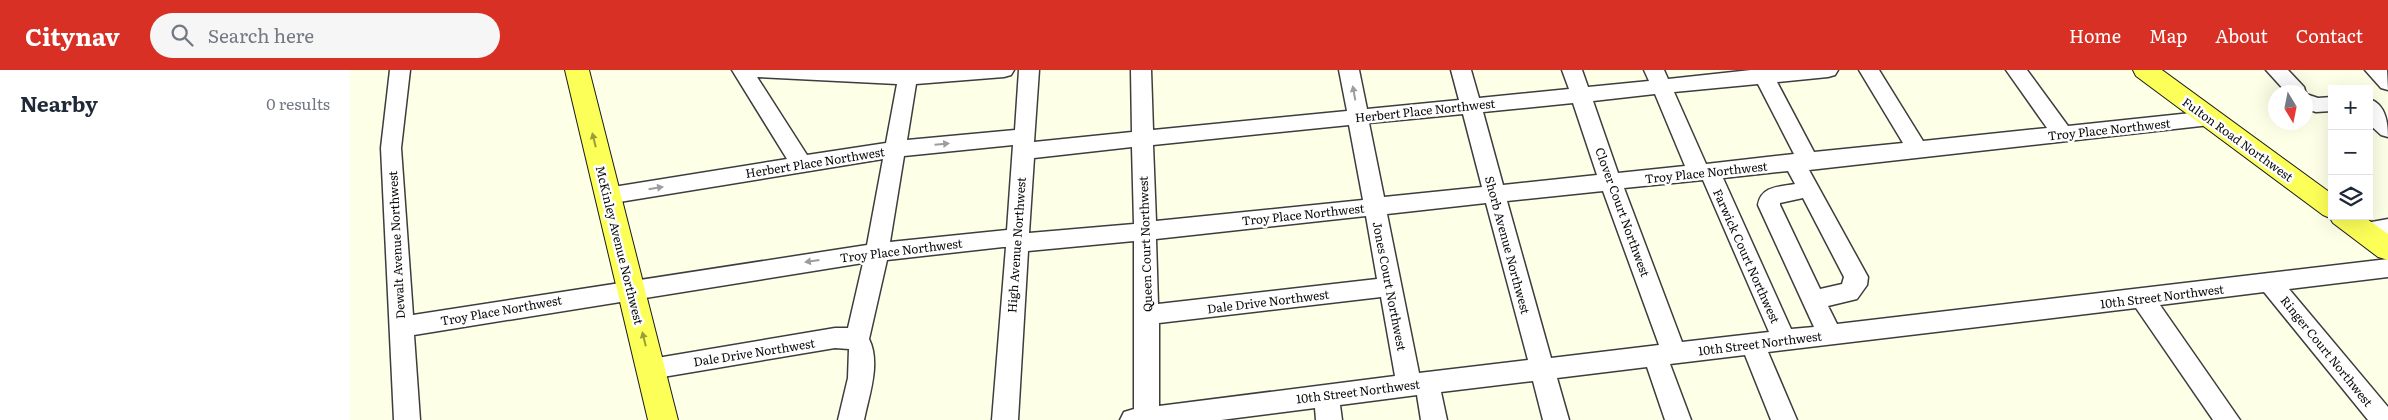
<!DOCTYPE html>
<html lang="en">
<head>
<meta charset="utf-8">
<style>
	:root { --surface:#fff; --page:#f6f6f7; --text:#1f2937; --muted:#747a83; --line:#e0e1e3; --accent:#d93025 }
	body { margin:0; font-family:Literata,serif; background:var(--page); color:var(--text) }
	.controls { position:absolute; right:15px; top:15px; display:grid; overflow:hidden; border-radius:0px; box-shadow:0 5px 20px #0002 }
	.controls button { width:45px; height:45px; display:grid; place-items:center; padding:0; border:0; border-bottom:1px solid var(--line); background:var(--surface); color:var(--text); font:25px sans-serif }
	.compass { position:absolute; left:1918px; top:15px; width:45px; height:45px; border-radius:50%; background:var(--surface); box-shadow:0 5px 20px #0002; rotate:170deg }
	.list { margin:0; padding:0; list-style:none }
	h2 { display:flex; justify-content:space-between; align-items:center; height:65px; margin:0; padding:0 20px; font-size:21px }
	h2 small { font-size:16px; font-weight:400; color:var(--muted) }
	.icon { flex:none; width:28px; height:28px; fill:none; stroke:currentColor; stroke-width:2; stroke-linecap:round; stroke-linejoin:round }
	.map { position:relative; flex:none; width:2038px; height:350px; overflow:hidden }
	header { display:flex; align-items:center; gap:30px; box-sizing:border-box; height:70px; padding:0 25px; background:var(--accent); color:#fff }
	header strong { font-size:24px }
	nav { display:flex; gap:28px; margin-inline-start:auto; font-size:18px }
	.search { width:350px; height:45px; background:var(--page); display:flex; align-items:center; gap:12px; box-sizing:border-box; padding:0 18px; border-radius:28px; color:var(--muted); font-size:19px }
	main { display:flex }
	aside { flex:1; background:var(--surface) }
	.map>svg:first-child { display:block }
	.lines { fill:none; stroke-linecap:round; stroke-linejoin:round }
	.minor-casing { stroke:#3d3d3d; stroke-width:3 }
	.major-casing { stroke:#1b1b1b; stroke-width:2 }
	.minor { fill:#fff; fill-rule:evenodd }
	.major { fill:#fcff57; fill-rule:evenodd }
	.oneway { fill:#9d9d9d }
	.oneway2 { fill:#9b9d38 }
	.labels { text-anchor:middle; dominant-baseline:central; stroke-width:5; stroke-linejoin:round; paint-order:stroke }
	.street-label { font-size:12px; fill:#0a0a0a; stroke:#fff }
</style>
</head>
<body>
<header>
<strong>Citynav</strong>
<div class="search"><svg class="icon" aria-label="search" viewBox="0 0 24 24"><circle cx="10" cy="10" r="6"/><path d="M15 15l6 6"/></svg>Search here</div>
<nav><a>Home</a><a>Map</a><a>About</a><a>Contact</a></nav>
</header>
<main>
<aside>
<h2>Nearby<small>0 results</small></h2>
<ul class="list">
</ul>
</aside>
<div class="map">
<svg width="2038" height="350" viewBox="0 0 2038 350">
	<rect width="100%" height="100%" fill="#fdffe7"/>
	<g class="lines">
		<defs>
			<path id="minor" d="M 40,0 L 60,0 L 51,78 L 63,245 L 517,175 L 533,89 L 257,134 L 249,132 L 246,126 L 249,120 L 257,118 L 437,89 L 382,0 L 664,0 L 661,5 L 654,7 L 566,14 L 557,70 L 665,60 L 669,0 L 689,0 L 684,72 L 782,62 L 781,0 L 801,0 L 803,60 L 997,41 L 989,0 L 1009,0 L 1017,39 L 1109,30 L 1101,0 L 1121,0 L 1129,28 L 1219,19 L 1212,0 L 1232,0 L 1238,17 L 1299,11 L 1294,0 L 1314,0 L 1318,9 L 1401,0 L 1488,0 L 1485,5 L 1478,7 L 1427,12 L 1464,82 L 1553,73 L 1509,0 L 1529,0 L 1573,71 L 1697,58 L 1656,0 L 1677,0 L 1718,56 L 1860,41 L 1867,43 L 1870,48 L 1867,53 L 1860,55 L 1459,100 L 1518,207 L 1517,215 L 1507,229 L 1478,236 L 1487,254 L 2038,189 L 2038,207 L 1939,219 L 2038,337 L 2038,350 L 2018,350 L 1914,222 L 1810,235 L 1890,350 L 1863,350 L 1786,238 L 1418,282 L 1447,350 L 1421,350 L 1395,285 L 1320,294 L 1341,350 L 1315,350 L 1297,297 L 1207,308 L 1219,350 L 1193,350 L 1183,311 L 1091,322 L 1097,350 L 1071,350 L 1067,325 L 990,335 L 992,350 L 966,350 L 965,338 L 871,350 L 770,350 L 774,342 L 784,339 L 784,171 L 678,181 L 668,350 L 642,350 L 656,177 L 653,177 L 537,190 L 519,269 C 531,293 519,325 514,350 L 488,350 L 498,308 L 499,279 L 485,278 L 301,309 L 292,306 L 289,299 L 292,292 L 301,289 L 485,258 L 498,258 L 513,193 L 64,265 L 70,350 L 44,350 L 31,78 ZM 407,7 L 547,14 L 536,73 L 457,85 ZM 1408,14 L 1444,84 L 1356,94 L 1324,22 ZM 1305,24 L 1335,96 L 1268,103 L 1243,31 ZM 1223,33 L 1247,105 L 1153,115 L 1133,42 ZM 1113,44 L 1132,117 L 1034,127 L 1019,53 ZM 999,55 L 1013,130 L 806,151 L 803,75 ZM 663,75 L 657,160 L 540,172 L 554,86 ZM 782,77 L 784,154 L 679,163 L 684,88 ZM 1438,101 L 1445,114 C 1429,117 1411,116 1408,135 L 1464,257 L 1441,259 L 1373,108 ZM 1353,110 L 1419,262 L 1332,272 L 1274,118 ZM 1253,121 L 1309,275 L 1201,288 L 1157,131 ZM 1453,128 L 1494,207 L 1492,214 L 1470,219 L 1430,135 L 1430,133 ZM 1136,133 L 1178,290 L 1069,303 L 1037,144 ZM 1016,146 L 1027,209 L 808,234 L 806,169 ZM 1031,227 L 1045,306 L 809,336 L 809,253 Z
				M 1916,0 L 1938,0 L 1954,17 L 1956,24 L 1968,28 L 1982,27 L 1982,41 L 1966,42 L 1956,39 L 1956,22 L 1936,22 Z
				M 2015,0 L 2037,0 L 2038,20 L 2031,18 Z
				M 2019,29 C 2036,34 2038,53 2038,67 L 2031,65 L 2019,54 Z
				M 2038,149 L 2038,167 L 2013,170 L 2005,167 L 2002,161 L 2005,155 Z"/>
			<path id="major" d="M 215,0 L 239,0 L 328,350 L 298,350 Z
				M 1783,0 L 1812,0 L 1982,124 L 1982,146 L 2013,146 L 2038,164 L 2038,190 L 2028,187 L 1983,153 L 1980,148 L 1973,145 L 1786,6 Z"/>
		</defs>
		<use href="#minor" class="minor-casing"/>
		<use href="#major" class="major-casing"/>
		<use href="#minor" class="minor"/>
		<use href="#major" class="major"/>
	</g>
	<defs><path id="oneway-solid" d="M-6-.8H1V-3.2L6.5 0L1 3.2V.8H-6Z" transform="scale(1.25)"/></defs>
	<g class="oneway">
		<use href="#oneway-solid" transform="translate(1004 23) rotate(-100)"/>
		<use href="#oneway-solid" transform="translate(592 74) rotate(-5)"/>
		<use href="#oneway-solid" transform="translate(306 118) rotate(-9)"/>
		<use href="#oneway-solid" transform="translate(462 191) rotate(172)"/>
	</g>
	<g class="oneway2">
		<use href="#oneway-solid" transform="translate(244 70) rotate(-104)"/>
		<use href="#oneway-solid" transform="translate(294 269) rotate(-104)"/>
	</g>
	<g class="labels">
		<g class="street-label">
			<text transform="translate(1075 40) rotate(-6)">Herbert Place Northwest</text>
			<text transform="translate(1759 59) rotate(-6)">Troy Place Northwest</text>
			<text transform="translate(1888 69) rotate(36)">Fulton Road Northwest</text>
			<text transform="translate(465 92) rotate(-9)">Herbert Place Northwest</text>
			<text transform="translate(1356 102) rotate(-6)">Troy Place Northwest</text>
			<text transform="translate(1273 142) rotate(70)">Clover Court Northwest</text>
			<text transform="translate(953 144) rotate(-6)">Troy Place Northwest</text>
			<text transform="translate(795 174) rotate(-92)">Queen Court Northwest</text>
			<text transform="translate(46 175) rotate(-93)">Dewalt Avenue Northwest</text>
			<text transform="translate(270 175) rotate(76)">McKinley Avenue Northwest</text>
			<text transform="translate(666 175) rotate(-86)">High Avenue Northwest</text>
			<text transform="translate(1158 175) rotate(75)">Shorb Avenue Northwest</text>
			<text transform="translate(551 180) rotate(-7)">Troy Place Northwest</text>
			<text transform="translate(1397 186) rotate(66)">Farwick Court Northwest</text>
			<text transform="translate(1040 216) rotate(79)">Jones Court Northwest</text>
			<text transform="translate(1812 226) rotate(-7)">10th Street Northwest</text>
			<text transform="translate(918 231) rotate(-7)">Dale Drive Northwest</text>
			<text transform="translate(151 240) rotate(-10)">Troy Place Northwest</text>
			<text transform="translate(1410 273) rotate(-7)">10th Street Northwest</text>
			<text transform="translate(1977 281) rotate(51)">Ringer Court Northwest</text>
			<text transform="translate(404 282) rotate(-9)">Dale Drive Northwest</text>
			<text transform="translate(1008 321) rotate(-7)">10th Street Northwest</text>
		</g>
	</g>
</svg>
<div class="controls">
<button>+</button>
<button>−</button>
<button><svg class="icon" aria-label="layers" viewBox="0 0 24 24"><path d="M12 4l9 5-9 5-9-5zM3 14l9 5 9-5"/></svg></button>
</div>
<svg class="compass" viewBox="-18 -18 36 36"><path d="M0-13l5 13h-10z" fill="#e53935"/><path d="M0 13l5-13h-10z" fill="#747a83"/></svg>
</div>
</main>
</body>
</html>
